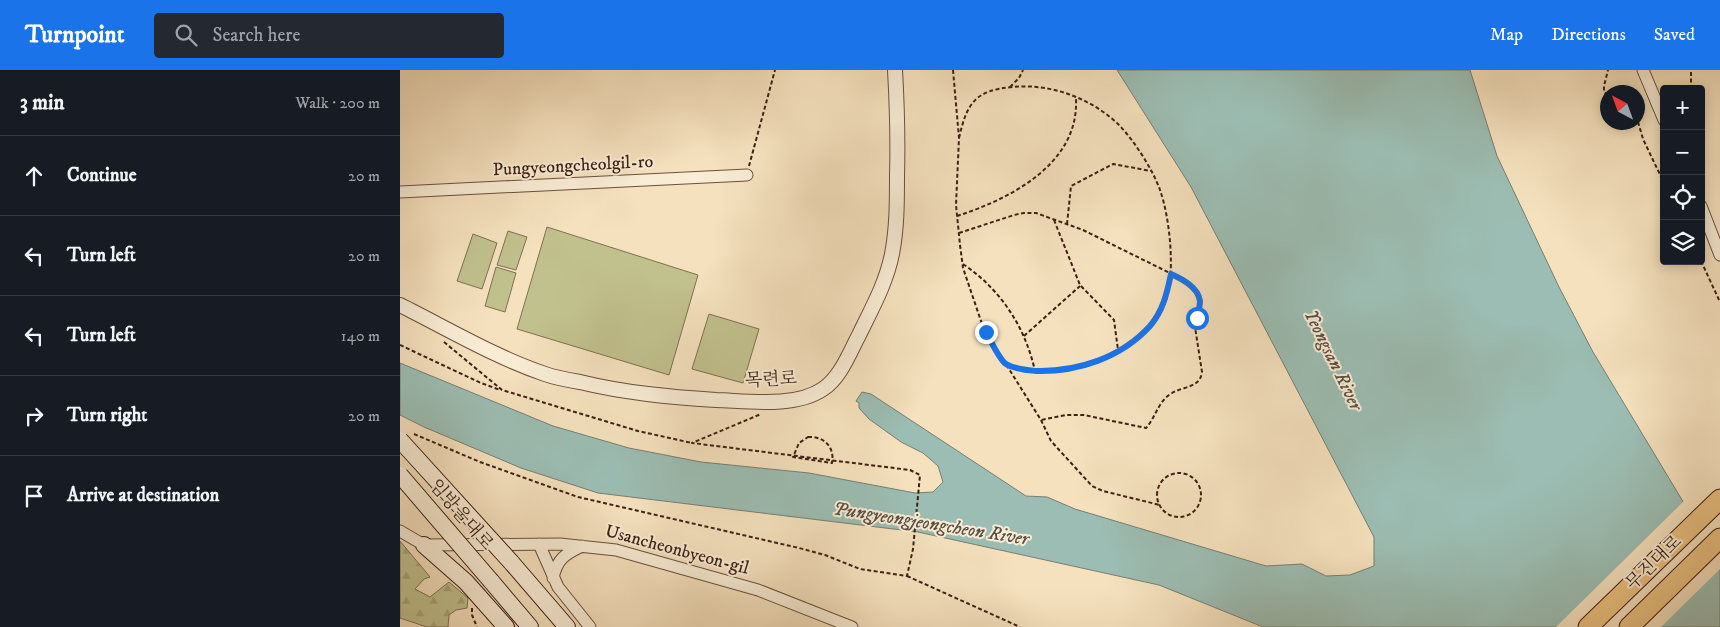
<!DOCTYPE html>
<html lang="en">
<head>
<meta charset="utf-8">
<style>
	:root { --surface:#171b24; --page:#242831; --text:#f1f3f6; --muted:#9ea1a6; --line:#363941; --accent:#1a73e8 }
	body { margin:0; font-family:"IM FELL DW Pica","Noto Serif KR",serif; background:var(--page); color:var(--text) }
	.controls { position:absolute; right:15px; top:15px; display:grid; overflow:hidden; border-radius:5px; box-shadow:0 2px 12px #0003 }
	.controls button { width:45px; height:45px; display:grid; place-items:center; padding:0; border:0; border-bottom:1px solid var(--line); background:var(--surface); color:var(--text); font:25px sans-serif }
	.compass { position:absolute; left:1200px; top:15px; width:45px; height:45px; border-radius:50%; background:var(--surface); box-shadow:0 2px 12px #0003; rotate:319deg }
	.stop { position:absolute; width:15px; height:15px; margin:-11px; border:4px solid #1a73e8; border-radius:50%; background:#fff }
	.stop.end { background:#1a73e8; border-color:#fff; box-shadow:0 1px 5px #0008 }
	.list { margin:0; padding:0; list-style:none }
	h2 { display:flex; justify-content:space-between; align-items:center; height:65px; margin:0; padding:0 20px; font-size:21px }
	h2 small { font-size:16px; font-weight:400; color:var(--muted) }
	.list li { display:grid; grid-template-columns:32px 1fr auto; gap:15px; align-items:center; box-sizing:border-box; height:80px; padding:0 20px; border-top:1px solid var(--line) }
	.list b { display:block; font-size:19px; white-space:nowrap }
	.list em { font-size:16px; font-style:normal; color:var(--muted) }
	.icon { flex:none; width:28px; height:28px; fill:none; stroke:currentColor; stroke-width:2; stroke-linecap:round; stroke-linejoin:round }
	.map { position:relative; flex:none; width:1320px; height:557px; overflow:hidden }
	header { display:flex; align-items:center; gap:30px; box-sizing:border-box; height:70px; padding:0 25px; background:var(--accent); color:#fff }
	header strong { font-size:24px }
	nav { display:flex; gap:28px; margin-inline-start:auto; font-size:18px }
	.search { width:350px; height:45px; background:var(--page); display:flex; align-items:center; gap:12px; box-sizing:border-box; padding:0 18px; border-radius:5px; color:var(--muted); font-size:19px }
	main { display:flex }
	aside { flex:1; background:var(--surface) }
	.map>svg:first-child { display:block }
	.forest { fill:url(#forest-firs); stroke:#807051 }
	.garden { fill:#c1c18e; stroke:#807051 }
	.water { fill:#9cbdb3; stroke:#777e73 }
	.pier { fill:#f5e1be }
	.lines { fill:none; stroke-linecap:round; stroke-linejoin:round }
	.minor-casing { stroke:#6c503e; stroke-width:13 }
	.tertiary-casing { stroke:#6c503e; stroke-width:16 }
	.secondary-casing { stroke:#3f1f14; stroke-width:18 }
	.trunk-casing { stroke:#3f1f14; stroke-width:21 }
	.path { stroke:#3f1f14; stroke-width:2; stroke-dasharray:4 2.5; stroke-linecap:butt }
	.minor { stroke:#f8ecd5; stroke-width:11 }
	.tertiary { stroke:#f8ecd5; stroke-width:14 }
	.secondary { stroke:#f8ecd5; stroke-width:16 }
	.trunk { stroke:#eac07f; stroke-width:19 }
	.secondary-bridge-casing { stroke:#3f1f14; stroke-width:18; stroke-linecap:butt }
	.secondary-bridge { stroke:#f8ecd5; stroke-width:16 }
	.route { stroke:#1a73e8; stroke-width:6 }
	.labels { text-anchor:middle; dominant-baseline:central; stroke-width:4; stroke-linejoin:round; paint-order:stroke }
	.street-label { font-size:18px; fill:#3f1f14; stroke:#f8ecd5 }
	.water-label { font-size:19px; font-style:italic; fill:#5b4e44; stroke:#f8ecd5 }
</style>
</head>
<body>
<header>
<strong>Turnpoint</strong>
<div class="search"><svg class="icon" aria-label="search" viewBox="0 0 24 24"><circle cx="10" cy="10" r="6"/><path d="M15 15l6 6"/></svg>Search here</div>
<nav><a>Map</a><a>Directions</a><a>Saved</a></nav>
</header>
<main>
<aside>
<h2>3 min<small>Walk · 200 m</small></h2>
<ul class="list">
<li><svg class="icon" aria-label="ahead" viewBox="0 0 24 24"><path d="M12 20V5M6 11l6-6 6 6"/></svg><div><b>Continue</b></div><em>20 m</em></li>
<li><svg class="icon" aria-label="left" viewBox="0 0 24 24"><path d="M17 20v-9H6M10 6l-5 5 5 5"/></svg><div><b>Turn left</b></div><em>20 m</em></li>
<li><svg class="icon" aria-label="left" viewBox="0 0 24 24"><path d="M17 20v-9H6M10 6l-5 5 5 5"/></svg><div><b>Turn left</b></div><em>140 m</em></li>
<li><svg class="icon" aria-label="right" viewBox="0 0 24 24"><path d="M7 20v-9h11M14 6l5 5-5 5"/></svg><div><b>Turn right</b></div><em>20 m</em></li>
<li><svg class="icon" aria-label="arrive" viewBox="0 0 24 24"><path d="M6 21V4h12l-3 4 3 4H6"/></svg><div><b>Arrive at destination</b></div></li>
</ul>
</aside>
<div class="map">
<svg width="1320" height="557" viewBox="0 0 1320 557">
	<defs>
		<pattern id="forest-firs" width="22" height="20" patternUnits="userSpaceOnUse" patternTransform="scale(1.25)"><rect width="22" height="20" fill="#c1c18e"/><path d="M5 1l3.5 6h-7zM16 11l3.5 6h-7z" fill="#a7a57a"/></pattern>
	</defs>
	<rect width="100%" height="100%" fill="#f5e1be"/>
	<filter id="stains"><feTurbulence type="fractalNoise" baseFrequency=".004" numOctaves="4"/><feColorMatrix values="0 0 0 0 .2 0 0 0 0 .09 0 0 0 0 .02 0 0 0 .5 -.17"/></filter>
	<radialGradient id="worn" r=".72"><stop offset=".6" stop-color="#630" stop-opacity="0"/><stop offset="1" stop-color="#630" stop-opacity=".3"/></radialGradient>
	<path class="forest" d="M 0,471 L 30,507 L 24,509 L 15,519 L 30,527 L 49,512 L 68,528 L 67,538 L 56,540 L 49,545 L 48,557 L 27,557 L 0,548 Z"/>
	<path class="garden" d="M 147,157 L 298,205 L 269,305 L 117,259 Z
		M 108,161 L 127,167 L 116,200 L 97,195 Z
		M 73,164 L 97,173 L 82,219 L 57,211 Z
		M 96,197 L 116,203 L 105,242 L 85,236 Z
		M 309,244 L 359,259 L 343,313 L 292,299 Z"/>
	<path class="water" d="M 717,0 L 1070,0 L 1097,86 L 1159,217 L 1193,282 L 1320,493 L 1320,557 L 863,557 L 759,515 L 518,462 L 198,423 L 121,398 L 24,357 L 0,345 L 0,293 L 153,356 L 229,378 L 301,392 L 409,403 L 515,423 L 533,422 L 543,412 L 538,396 L 523,383 L 501,372 L 469,349 L 459,338 L 459,333 L 456,331 L 462,322 L 471,324 L 626,426 L 647,427 L 675,439 L 866,496 L 902,494 L 926,506 L 950,505 L 974,496 L 974,467 L 791,117 Z"/>
	<path class="pier" d="M 1285,430 L 1320,488 L 1320,499 L 1261,557 L 1156,557 Z"/>
	<g class="lines">
		<defs>
			<path id="minor" d="M 1243,0 L 1264,50
				M 0,122 L 347,105
				M 1301,136 L 1320,185
				M 0,461 L 24,475 L 160,474 L 216,480 L 358,520 L 452,557
				M 139,474 L 158,517 L 190,557
				M 153,508 C 157,489 165,484 182,476"/>
			<path id="tertiary" d="M 0,235 C 48,259 95,287 145,304 C 156,308 168,310 180,312 C 225,323 270,327 316,330 C 348,331 395,338 423,319 C 440,308 449,284 458,267 C 471,240 486,214 492,184 C 497,158 497,132 497,106 C 498,70 497,35 495,0"/>
			<path id="secondary" d="M 24,475 L 66,512 L 106,557
				M 111,492 L 167,557
				M 91,511 L 130,557"/>
			<path id="trunk" d="M 1188,557 L 1320,429
				M 1229,557 L 1320,468"/>
		</defs>
		<use href="#minor" class="minor-casing"/>
		<use href="#tertiary" class="tertiary-casing"/>
		<use href="#secondary" class="secondary-casing"/>
		<use href="#trunk" class="trunk-casing"/>
		<path class="path" d="M 553,0 L 559,68 L 556,135 L 560,175 L 563,198 L 581,251 L 592,272 L 641,350 L 651,371 L 692,416 L 703,421 L 760,435
			M 610,17 L 619,8 L 623,0
			M 1291,19 L 1291,0
			M 1208,25 L 1204,22 L 1204,16 L 1208,0
			M 1238,52 L 1243,69 L 1264,113
			M 559,68 C 567,33 575,20 613,17 C 651,13 693,29 720,56 C 735,72 753,100 760,120 C 770,148 776,205 765,233 C 757,251 738,270 721,279 C 682,300 648,309 605,293
			M 349,96 L 375,0
			M 557,146 C 610,129 679,94 676,29
			M 654,150 L 680,215 L 714,250 L 718,280
			M 667,154 L 671,116 L 713,94 L 751,101
			M 559,163 L 614,145 L 624,143 L 636,143 L 683,160 L 784,210 L 796,223 L 800,231 L 795,257 L 802,302 C 800,318 784,316 772,323 C 758,331 756,347 746,358 L 684,345 L 666,345 L 641,350
			M 1301,191 L 1320,232
			M 563,194 C 600,219 625,256 635,301
			M 624,266 L 680,216
			M 44,272 L 102,320 L 238,361 L 292,373
			M 0,275 L 81,313 L 100,320
			M 14,364 L 80,392 L 178,427 L 399,478 L 425,485 L 460,499 L 507,506 L 513,479 L 520,405 L 510,400 L 292,373 L 361,344
			M 408,367 C 424,366 435,377 432,393 L 393,387 L 399,373 Z
			M757 425a22 22 0 1 1 44 0a22 22 0 1 1-44 0Z
			M 507,506 L 620,557
			M 72,538 L 72,545 L 77,557"/>
		<use href="#minor" class="minor"/>
		<use href="#tertiary" class="tertiary"/>
		<use href="#secondary" class="secondary"/>
		<use href="#trunk" class="trunk"/>
		<defs>
			<path id="secondary-bridge" d="M 0,370 L 111,492
				M 0,405 L 91,511"/>
		</defs>
		<use href="#secondary-bridge" class="secondary-bridge-casing"/>
		<use href="#secondary-bridge" class="secondary-bridge"/>
	</g>
	<g class="lines">
		<path class="route" d="M 586,262 C 590,269 599,289 606,294 C 614,299 626,300 636,301 C 677,302 721,288 750,256 C 763,241 767,223 771,204 C 782,209 798,217 800,231 C 800,236 798,243 797,248"/>
	</g>
	<g class="labels">
		<g class="street-label">
			<text transform="translate(173 96) rotate(-3)">Pungyeongcheolgil-ro</text>
			<text transform="translate(371 310) rotate(-3)">목련로</text>
			<text transform="translate(61 445) rotate(49)">임방울대로</text>
			<text transform="translate(277 480) rotate(15)">Usancheonbyeon-gil</text>
			<text transform="translate(1254 493) rotate(-44)">무진대로</text>
		</g>
		<g class="water-label">
			<text transform="translate(933 290) rotate(64)">Yeongsan River</text>
			<text transform="translate(531 454) rotate(9)">Pungyeongjeongcheon River</text>
		</g>
	</g>
	<rect width="100%" height="100%" filter="url(#stains)"/>
	<rect width="100%" height="100%" fill="url(#worn)"/>
</svg>
<div class="controls">
<button>+</button>
<button>−</button>
<button><svg class="icon" aria-label="locate" viewBox="0 0 24 24"><circle cx="12" cy="12" r="6"/><path d="M12 2v4M12 18v4M2 12h4M18 12h4"/></svg></button>
<button><svg class="icon" aria-label="layers" viewBox="0 0 24 24"><path d="M12 4l9 5-9 5-9-5zM3 14l9 5 9-5"/></svg></button>
</div>
<svg class="compass" viewBox="-18 -18 36 36"><path d="M0-13l5 13h-10z" fill="#e53935"/><path d="M0 13l5-13h-10z" fill="#9ea1a6"/></svg>
<div class="stop" style="left:797px;top:248px"></div>
<div class="stop end" style="left:586px;top:262px"></div>
</div>
</main>
</body>
</html>
